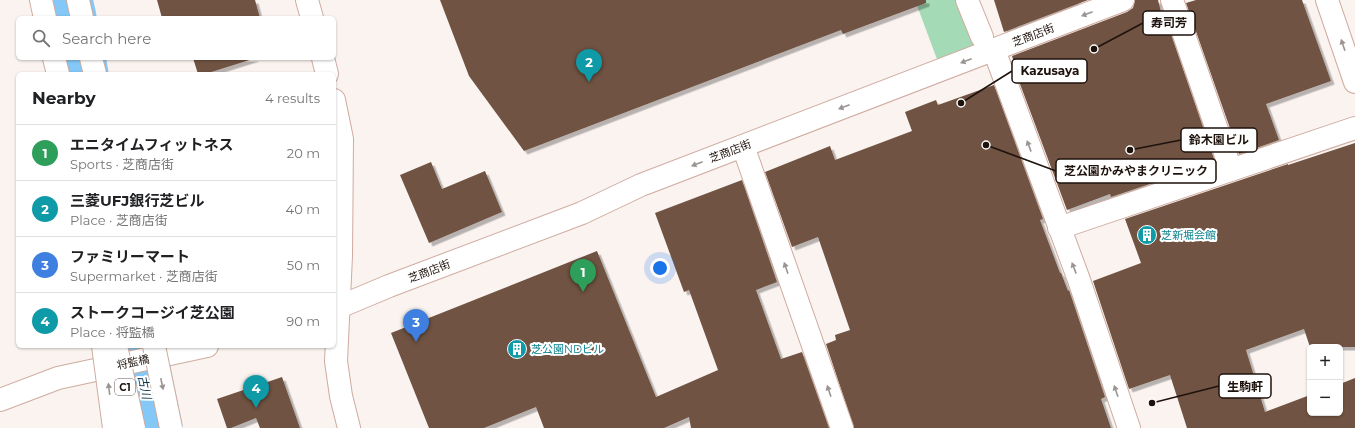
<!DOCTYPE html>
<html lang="en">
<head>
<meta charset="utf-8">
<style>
	:root { --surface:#fff; --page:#f6f6f6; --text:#202124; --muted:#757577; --line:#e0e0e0; --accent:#d93025 }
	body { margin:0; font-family:Montserrat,"Noto Sans JP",sans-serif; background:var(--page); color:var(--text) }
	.controls { position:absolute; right:12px; bottom:12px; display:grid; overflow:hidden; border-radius:6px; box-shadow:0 1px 3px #0004 }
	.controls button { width:36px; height:36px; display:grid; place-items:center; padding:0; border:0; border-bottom:1px solid var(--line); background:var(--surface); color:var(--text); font:20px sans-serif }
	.you { position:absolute; left:660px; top:268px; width:14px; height:14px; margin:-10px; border:3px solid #fff; border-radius:50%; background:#1a73e8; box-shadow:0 0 0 6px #1a73e833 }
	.badge { display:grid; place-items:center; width:26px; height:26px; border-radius:50%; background:var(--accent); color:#fff; font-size:13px; font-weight:700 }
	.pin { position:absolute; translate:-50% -33px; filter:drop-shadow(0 1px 2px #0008) }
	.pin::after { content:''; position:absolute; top:21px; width:14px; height:12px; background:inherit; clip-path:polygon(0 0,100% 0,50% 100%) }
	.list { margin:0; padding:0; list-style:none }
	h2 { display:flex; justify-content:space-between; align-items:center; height:52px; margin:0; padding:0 16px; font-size:17px }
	h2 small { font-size:13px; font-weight:400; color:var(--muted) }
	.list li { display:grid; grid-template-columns:26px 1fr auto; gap:12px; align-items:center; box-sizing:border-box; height:56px; padding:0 16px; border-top:1px solid var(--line) }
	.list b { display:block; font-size:15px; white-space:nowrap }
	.list p { margin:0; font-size:13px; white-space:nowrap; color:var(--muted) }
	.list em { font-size:13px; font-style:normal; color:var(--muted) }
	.icon { flex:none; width:22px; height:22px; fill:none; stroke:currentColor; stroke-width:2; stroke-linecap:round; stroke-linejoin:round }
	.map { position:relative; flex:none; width:1355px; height:428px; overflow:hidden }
	.search { position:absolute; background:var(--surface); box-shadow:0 1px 3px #0004; left:16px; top:16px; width:320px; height:44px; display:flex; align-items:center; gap:10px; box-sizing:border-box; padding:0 14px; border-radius:6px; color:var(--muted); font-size:15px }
	.panel { position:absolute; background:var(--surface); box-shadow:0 1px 3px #0004; left:16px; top:72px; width:320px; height:276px; border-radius:6px }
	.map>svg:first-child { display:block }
	.green { fill:#a4dab5 }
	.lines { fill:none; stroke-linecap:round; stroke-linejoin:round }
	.river { stroke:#83c8f6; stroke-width:57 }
	.building { fill:#6f5342; filter:url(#shadow) }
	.street-casing { stroke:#cfab9f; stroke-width:24 }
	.secondary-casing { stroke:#cfab9f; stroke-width:24 }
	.highway-casing { stroke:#cfab9f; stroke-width:24 }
	.street { stroke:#fff; stroke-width:22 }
	.secondary { stroke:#fff; stroke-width:22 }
	.highway { stroke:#fff; stroke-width:22 }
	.highway-bridge-casing { stroke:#cfab9f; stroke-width:24; stroke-linecap:butt }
	.highway-bridge { stroke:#fff; stroke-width:22 }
	.oneway { fill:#9a9492 }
	.labels { text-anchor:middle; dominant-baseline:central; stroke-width:4; stroke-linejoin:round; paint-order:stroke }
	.shield { fill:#fff; stroke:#625956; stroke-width:1 }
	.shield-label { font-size:10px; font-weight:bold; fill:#1e120d }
	.street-label { font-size:11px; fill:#1e120d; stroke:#fff }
	.culture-label { font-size:11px; fill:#0d838f; stroke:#fff; text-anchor:start }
	.water-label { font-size:12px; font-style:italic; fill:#0a3349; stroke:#fff }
	.leader { fill:none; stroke:#1e120d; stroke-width:1.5 }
	.callout-dot { fill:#1e120d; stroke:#fff; stroke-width:1.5 }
	.callout { fill:#fff; stroke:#1e120d; stroke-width:1.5 }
	.callout-label { font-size:12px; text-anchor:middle; font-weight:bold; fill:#1e120d }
</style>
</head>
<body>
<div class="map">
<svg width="1355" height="428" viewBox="0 0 1355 428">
	<defs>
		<filter id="shadow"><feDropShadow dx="3.5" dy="3.5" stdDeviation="0" flood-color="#0004"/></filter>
	</defs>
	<rect width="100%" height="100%" fill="#faf3f0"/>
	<path class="green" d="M 915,0 L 965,0 L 984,54 L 941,70 Z"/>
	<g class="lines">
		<path class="river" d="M 64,0 L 68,18
			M 77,58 L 80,74
			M 137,346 L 154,428"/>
	</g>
	<path class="building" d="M 157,0 L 255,0 L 260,18 L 162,18 Z
		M 440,0 L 926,0 L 926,3 L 843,34 L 841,30 L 524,151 L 469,76 Z
		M 994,0 L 1088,0 L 1004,32 Z
		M 1135,0 L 1158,0 L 1161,12 L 1163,11 L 1215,162 L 1117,195 L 1111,197 L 1110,194 L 1067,210 L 1017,76 L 1018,76 L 1012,56 L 1127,12 L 1133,8 Z
		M 1196,0 L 1302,0 L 1331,81 L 1266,104 L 1279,140 L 1239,154 L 1186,3 Z
		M 193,58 L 256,58 L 205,74 L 198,74 Z
		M 994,85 L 1043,219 L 1040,220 L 1060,273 L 1061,273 L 1068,291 L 1069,290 L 1105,397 L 1101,399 L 1111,428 L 854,428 L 826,344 L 836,340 L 835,335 L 850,330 L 818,237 L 792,247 L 765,172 L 830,146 L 835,160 L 912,131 L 905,112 L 936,100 L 938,105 Z
		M 1355,143 L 1355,347 L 1310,347 L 1304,329 L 1246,350 L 1265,412 L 1310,395 L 1310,413 L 1340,413 L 1340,384 L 1355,378 L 1355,428 L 1187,428 L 1170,375 L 1129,389 L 1093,281 L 1141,263 L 1125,219 L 1288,164 L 1288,165 Z
		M 431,162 L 442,189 L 485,171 L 502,212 L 429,243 L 400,175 Z
		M 742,180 L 777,282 L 756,290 L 781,359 L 802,352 L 829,428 L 691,428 L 689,417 L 664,428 L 544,428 L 536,407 L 484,428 L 429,428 L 391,333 L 597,251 L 656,397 L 718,370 L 689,290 L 684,292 L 655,213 Z
		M 282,377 L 300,428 L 260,428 L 256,418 L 231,428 L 227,428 L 217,399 Z"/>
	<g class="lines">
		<defs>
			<path id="street" d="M 967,0 L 982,37
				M 1172,0 L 1231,170
				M 1327,0 L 1355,82
				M 994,50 L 1079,280 L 1129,428
				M 743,146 L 842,428
				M 1059,228 L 1355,128
				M 339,307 L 389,286 L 582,213 L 641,185 L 1123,0"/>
			<path id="secondary" d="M 307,0 L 312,18
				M 323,58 L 327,74
				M 334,100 L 342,139 L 341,256 L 336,361 L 341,396 L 349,428
				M 0,400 L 58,378 L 207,346"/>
			<path id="highway" d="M 41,0 L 45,18
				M 78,0 L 82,18
				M 54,58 L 58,74
				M 91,58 L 95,74"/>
		</defs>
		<use href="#street" class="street-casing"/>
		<use href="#secondary" class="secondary-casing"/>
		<use href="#highway" class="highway-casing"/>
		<use href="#street" class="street"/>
		<use href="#secondary" class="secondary"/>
		<use href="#highway" class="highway"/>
		<defs>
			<path id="highway-bridge" d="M 103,346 L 114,428
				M 116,346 L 134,428
				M 154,346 L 171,428"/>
		</defs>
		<use href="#highway-bridge" class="highway-bridge-casing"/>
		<use href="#highway-bridge" class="highway-bridge"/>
	</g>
	<defs><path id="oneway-solid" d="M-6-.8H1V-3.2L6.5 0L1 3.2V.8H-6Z"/></defs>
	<g class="oneway">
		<use href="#oneway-solid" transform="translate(1087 14) rotate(159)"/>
		<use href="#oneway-solid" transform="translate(1343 45) rotate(-109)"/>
		<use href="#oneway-solid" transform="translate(966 61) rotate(159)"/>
		<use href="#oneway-solid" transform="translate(844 107) rotate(159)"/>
		<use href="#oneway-solid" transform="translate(1029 146) rotate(-110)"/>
		<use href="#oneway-solid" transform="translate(697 164) rotate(159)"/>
		<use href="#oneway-solid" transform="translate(786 268) rotate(-109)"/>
		<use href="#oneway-solid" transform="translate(1074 268) rotate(-111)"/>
		<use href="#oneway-solid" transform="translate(162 384) rotate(78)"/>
		<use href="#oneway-solid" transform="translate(109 389) rotate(-97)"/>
		<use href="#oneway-solid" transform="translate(829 391) rotate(-109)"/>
		<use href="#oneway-solid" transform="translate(1116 391) rotate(-109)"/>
	</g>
	<defs>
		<symbol id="building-disc" viewBox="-11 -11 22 22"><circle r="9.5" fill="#0f9aa8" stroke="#fff"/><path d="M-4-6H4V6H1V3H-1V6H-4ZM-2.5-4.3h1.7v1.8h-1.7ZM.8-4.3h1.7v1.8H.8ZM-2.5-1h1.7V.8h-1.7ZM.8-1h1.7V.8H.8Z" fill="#fff"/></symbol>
	</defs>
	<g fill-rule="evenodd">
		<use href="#building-disc" x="1136" y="224" width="22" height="22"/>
		<use href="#building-disc" x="506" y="338" width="22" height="22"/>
	</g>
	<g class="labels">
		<rect class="shield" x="115" y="379" width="20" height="16" rx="3"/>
		<g class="shield-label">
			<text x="125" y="387">C1</text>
		</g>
		<g class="street-label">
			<text transform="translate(1033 35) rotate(-21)">芝商店街</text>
			<text transform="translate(730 151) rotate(-21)">芝商店街</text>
			<text transform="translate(429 271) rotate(-21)">芝商店街</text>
			<text transform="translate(133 362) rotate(-12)">将監橋</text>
		</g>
		<g class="culture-label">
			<text x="1161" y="235">芝新堀会館</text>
			<text x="531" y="349">芝公園NDビル</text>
		</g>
		<g class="water-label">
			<text transform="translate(145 387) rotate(78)">古川</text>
		</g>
	</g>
	<path class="leader" d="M1094 49L1143 23M961 103L1012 71M1130 150L1181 140M986 145L1056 171M1152 403L1219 386"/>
	<g class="callout-dot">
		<circle cx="1094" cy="49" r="4"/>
		<circle cx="961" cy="103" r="4"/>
		<circle cx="1130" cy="150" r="4"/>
		<circle cx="986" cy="145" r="4"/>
		<circle cx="1152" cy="403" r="4"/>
	</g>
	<g class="callout">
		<rect x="1143" y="11" width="52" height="24" rx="4"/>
		<rect x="1012" y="59" width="75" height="24" rx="4"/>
		<rect x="1181" y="128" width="76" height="24" rx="4"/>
		<rect x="1056" y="159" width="160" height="24" rx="4"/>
		<rect x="1219" y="374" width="52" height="24" rx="4"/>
	</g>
	<g class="callout-label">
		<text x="1169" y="27">寿司芳</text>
		<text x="1050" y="75">Kazusaya</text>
		<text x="1219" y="144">鈴木園ビル</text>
		<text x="1136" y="175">芝公園かみやまクリニック</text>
		<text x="1245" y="391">生駒軒</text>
	</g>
</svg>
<div class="controls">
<button>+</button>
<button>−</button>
</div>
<div class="you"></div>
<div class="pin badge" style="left:583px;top:292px;background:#2e9e5b">1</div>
<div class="pin badge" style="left:589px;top:82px;background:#0f9aa8">2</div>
<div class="pin badge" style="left:416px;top:342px;background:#3f7fe0">3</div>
<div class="pin badge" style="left:256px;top:408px;background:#0f9aa8">4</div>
<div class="search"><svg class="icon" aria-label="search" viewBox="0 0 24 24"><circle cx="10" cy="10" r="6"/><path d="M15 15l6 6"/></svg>Search here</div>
<section class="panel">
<h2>Nearby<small>4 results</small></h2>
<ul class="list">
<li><span class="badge" style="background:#2e9e5b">1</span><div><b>エニタイムフィットネス</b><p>Sports · 芝商店街</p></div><em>20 m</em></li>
<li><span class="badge" style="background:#0f9aa8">2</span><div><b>三菱UFJ銀行芝ビル</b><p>Place · 芝商店街</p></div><em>40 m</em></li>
<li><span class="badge" style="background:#3f7fe0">3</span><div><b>ファミリーマート</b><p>Supermarket · 芝商店街</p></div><em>50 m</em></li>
<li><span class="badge" style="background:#0f9aa8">4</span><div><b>ストークコージイ芝公園</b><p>Place · 将監橋</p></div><em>90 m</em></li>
</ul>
</section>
</div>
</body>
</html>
